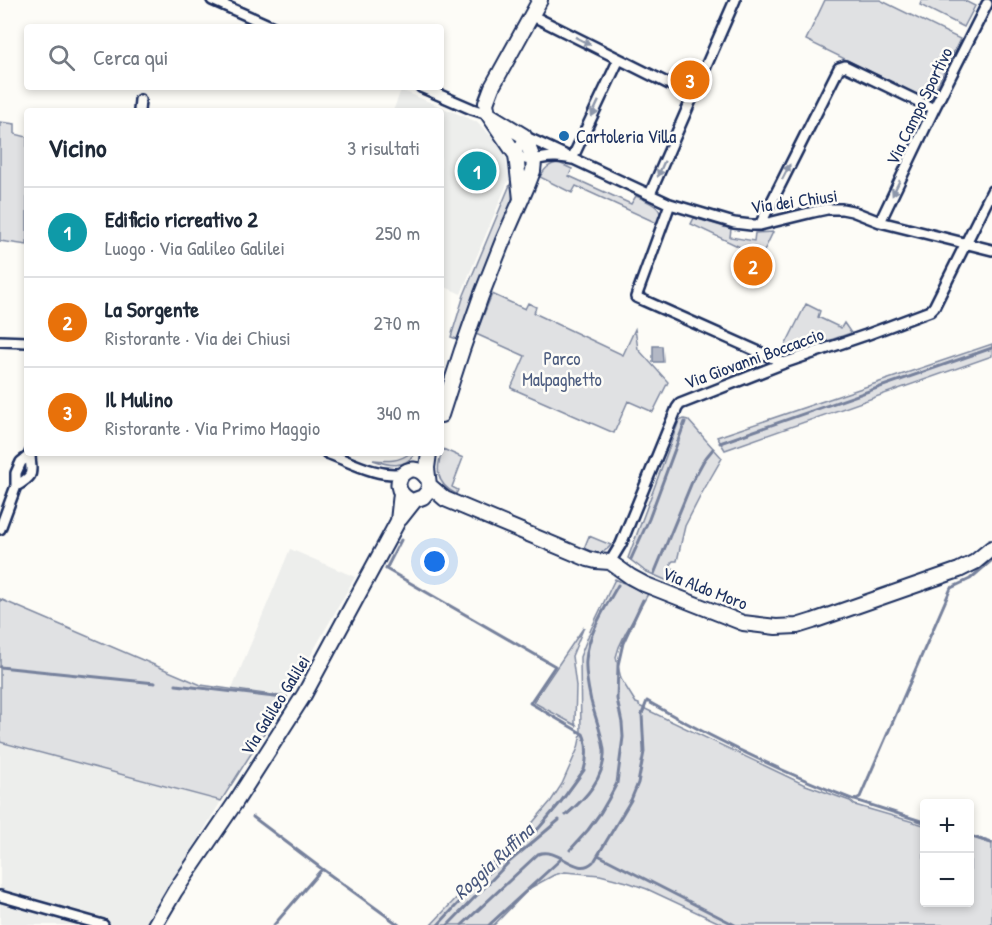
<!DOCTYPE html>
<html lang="it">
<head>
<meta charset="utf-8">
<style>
	:root { --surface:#fff; --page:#f6f6f7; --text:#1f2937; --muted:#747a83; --line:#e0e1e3; --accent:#1f6fb2 }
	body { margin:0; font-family:"Patrick Hand",sans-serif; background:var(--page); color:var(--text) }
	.controls { position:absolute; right:18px; bottom:18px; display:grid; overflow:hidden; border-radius:6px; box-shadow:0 3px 9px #0003 }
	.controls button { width:54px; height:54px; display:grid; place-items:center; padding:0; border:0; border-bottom:2px solid var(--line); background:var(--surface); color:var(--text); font:30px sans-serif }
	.you { position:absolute; left:435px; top:562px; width:21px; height:21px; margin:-15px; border:4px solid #fff; border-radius:50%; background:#1a73e8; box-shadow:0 0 0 9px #1a73e833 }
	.badge { display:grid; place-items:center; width:39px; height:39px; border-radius:50%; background:var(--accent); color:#fff; font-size:20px; font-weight:700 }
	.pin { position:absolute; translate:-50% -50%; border:3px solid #fff; box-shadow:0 2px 6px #0006 }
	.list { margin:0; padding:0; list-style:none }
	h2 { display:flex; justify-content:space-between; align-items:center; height:78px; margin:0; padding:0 24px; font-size:26px }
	h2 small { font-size:20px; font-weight:400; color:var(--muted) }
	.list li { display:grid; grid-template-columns:39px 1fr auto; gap:18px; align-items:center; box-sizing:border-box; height:90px; padding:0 24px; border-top:2px solid var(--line) }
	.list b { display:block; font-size:22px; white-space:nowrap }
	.list p { margin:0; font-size:20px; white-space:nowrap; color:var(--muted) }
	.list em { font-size:20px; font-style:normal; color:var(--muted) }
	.icon { flex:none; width:33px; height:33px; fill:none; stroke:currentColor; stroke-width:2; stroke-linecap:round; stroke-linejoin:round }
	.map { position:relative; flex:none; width:992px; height:925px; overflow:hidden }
	.search { position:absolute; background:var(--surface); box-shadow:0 3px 9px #0003; left:24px; top:24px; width:420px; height:66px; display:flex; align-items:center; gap:15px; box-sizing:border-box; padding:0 21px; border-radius:6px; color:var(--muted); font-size:22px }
	.panel { position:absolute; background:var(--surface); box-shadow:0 3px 9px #0003; left:24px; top:108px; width:420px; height:348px; border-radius:6px }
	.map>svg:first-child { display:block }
	.built { fill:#edeeec }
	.green { fill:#e0e1e3; stroke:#7e88a0; stroke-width:1.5 }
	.water { fill:#b3b8c5; stroke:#76819c; stroke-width:1.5 }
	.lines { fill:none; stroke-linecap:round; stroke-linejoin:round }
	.stream { stroke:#76819c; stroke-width:3 }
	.street-casing { stroke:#1b2f5e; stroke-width:14 }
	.secondary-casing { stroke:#1b2f5e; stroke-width:18 }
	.street { stroke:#fdfcf7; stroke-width:9 }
	.secondary { stroke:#fdfcf7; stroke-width:14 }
	.oneway { fill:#8c96aa }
	.poi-dot { fill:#1f6fb2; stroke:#fdfcf7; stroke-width:2 }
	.labels { text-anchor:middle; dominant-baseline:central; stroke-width:5; stroke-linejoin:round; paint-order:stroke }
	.street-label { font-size:18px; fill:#1b2f5e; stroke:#fdfcf7 }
	.poi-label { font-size:18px; fill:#1b2f5e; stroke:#fdfcf7; text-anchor:start }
	.park-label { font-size:18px; fill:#4c5c7f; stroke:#fdfcf7 }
	.water-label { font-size:20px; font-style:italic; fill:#49587d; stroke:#fdfcf7 }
</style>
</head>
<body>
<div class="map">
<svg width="992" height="925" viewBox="0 0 992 925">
	<rect width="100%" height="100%" fill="#fdfcf7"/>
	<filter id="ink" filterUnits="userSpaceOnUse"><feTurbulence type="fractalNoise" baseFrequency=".0167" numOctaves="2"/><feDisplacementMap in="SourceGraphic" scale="12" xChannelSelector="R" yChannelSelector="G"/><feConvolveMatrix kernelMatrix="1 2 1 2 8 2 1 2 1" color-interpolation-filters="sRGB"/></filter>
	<g filter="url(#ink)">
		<path class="built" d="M 401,90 L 477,122 L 492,137 L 504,153 L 506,160 L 509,179 L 461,294 L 441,285 L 441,111 L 393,111 Z
			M 290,549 L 355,577 L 287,697 L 232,689 Z
			M 0,742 L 221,801 L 147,925 L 0,925 Z"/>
		<path class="green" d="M 825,0 L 880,0 L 960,39 L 930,101 L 806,40 Z
			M 922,0 L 963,0 L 975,6 L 964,27 L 920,5 Z
			M 0,122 L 15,124 L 15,134 L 27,137 L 27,245 L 0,241 Z
			M 559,163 L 572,169 L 569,176 L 631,204 L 636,196 C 649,202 666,207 659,224 L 576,186 L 572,193 L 540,177 C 545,168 549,164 559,163 Z
			M 512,180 L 514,181 L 512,201 L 509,211 L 480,280 L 460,340 L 451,337 L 464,295 Z
			M 694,218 L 731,229 L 730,237 L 754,241 L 755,233 L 773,232 L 761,257 L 691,224 Z
			M 492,294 L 525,309 L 528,303 L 536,307 L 534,313 L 623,355 L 635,329 L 638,349 L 668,382 L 653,412 L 628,401 L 614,433 L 511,388 L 525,356 L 476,334 Z
			M 806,304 L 820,311 L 818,317 L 841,328 L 844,323 L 851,333 L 798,351 L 785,346 Z
			M 992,344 L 992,356 L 725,450 L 717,437 Z
			M 684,419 L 688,420 L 722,458 L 702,493 L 685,526 L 677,561 L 673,561 L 671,563 L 671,567 L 674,569 L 670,582 L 645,571 L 628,558 L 679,421 Z
			M 443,449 L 463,458 L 452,487 L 458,490 L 456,494 C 436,484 435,469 443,449 Z
			M 410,453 L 416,453 C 404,469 390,466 373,460 C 387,461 399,462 410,453 Z
			M 589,536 L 611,545 C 603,555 595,555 583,551 Z
			M 615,579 L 648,594 L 626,632 L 619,647 L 616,657 L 621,679 L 636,703 L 639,704 L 639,706 L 803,784 L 850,801 L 855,805 L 924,825 L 924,902 L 970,902 L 970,837 L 992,844 L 992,925 L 724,925 L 647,889 L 627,882 L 600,875 L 565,872 L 554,875 L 530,888 L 494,925 L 431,925 L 478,875 L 523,834 L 551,801 L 562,784 L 578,748 L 581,734 L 580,657 L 591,629 Z
			M 0,599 L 201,685 L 287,697 L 221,801 L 0,742 Z
			M 584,627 L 572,656 L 576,686 L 575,723 L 577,726 L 533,702 Z"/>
		<path class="water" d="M 653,346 L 662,346 L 663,362 L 653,362 Z"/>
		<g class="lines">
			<path class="stream" d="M 720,443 L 992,348
				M 401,540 L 386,569 L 555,666 L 530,703 L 583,734 C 588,744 587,760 584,770 L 560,803 L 539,828 L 482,878 L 438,925
				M 631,559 L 649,519 L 685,422
				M 654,574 L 692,482 L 704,460 L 713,449
				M 0,667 L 155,683
				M 176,685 L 283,698
				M 855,800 L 924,822
				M 566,815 C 585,799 606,777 604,750 C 602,734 595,717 591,701 C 588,687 585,674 586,660 C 588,633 605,608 618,585
				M 253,817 L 322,869
				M 970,836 L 992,843
				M 570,850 L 588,830 L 601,812 L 608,800 L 617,783 L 623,737 L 622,723 L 617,699 L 618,665 L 623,643 L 643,600
				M 598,855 L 735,925
				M 595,860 L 631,800 L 638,783 L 644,752 L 642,714 L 647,701 C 713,739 782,772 854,800 L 860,797 L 951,588 L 970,579 L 992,560
				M 274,925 L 322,869 L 399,925
				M 448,925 L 509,862 L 559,820
				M 462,925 L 538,854 C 559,846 576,878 593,862
				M 489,925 L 560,860"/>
			<defs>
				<path id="street" d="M 212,0 L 273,27
					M 531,15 L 693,96
					M 421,87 L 472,109 L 488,114
					M 139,111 L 140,100
					M 572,159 C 567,158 562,157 556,157 C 539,156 534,165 516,155 L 524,136 L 670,204 L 734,223 L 751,225 L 760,225 L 813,212 L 827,209 L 842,209 L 852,211 L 880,222 L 992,250
					M 572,159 L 619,59
					M 650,194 L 735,0
					M 670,204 L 636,297 L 784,363
					M 880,222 L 934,109 L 987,4
					M 760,225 L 839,68 L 845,66 L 934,109
					M 0,341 L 27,342
					M 327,453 C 351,462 378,478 404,473
					M 16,486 C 37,474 30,473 30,453
					M 0,529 L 16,486 L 16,473 L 21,462 L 30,455
					M 610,562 L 621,544 L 669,427 L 677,408 L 680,404 L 784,363 L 866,335 L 930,311 L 934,307 L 992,191
					M 0,896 L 103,925"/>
				<path id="secondary" d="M 521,199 L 516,155 L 488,114 L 486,103 L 492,87 L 540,0
					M 441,415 L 462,350 L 481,296 L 502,243 L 528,184 L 533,171 L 534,161 L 524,136 L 488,114
					M 429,485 L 445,499 L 588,559 L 596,561 L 610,562 L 631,577 L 644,584 L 743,623 L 776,627 L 797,626 L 813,621 L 959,570 L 975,562 L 992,548
					M 408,499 C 384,484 411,455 427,478
					M 400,519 L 415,500 L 423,497 L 428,491 L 429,485 L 427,468 L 429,453
					M 155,925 L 175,891 L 235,803 L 304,695 L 398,521 L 401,493"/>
			</defs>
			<use href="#street" class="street-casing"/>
			<use href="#secondary" class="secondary-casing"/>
			<use href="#street" class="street"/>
			<use href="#secondary" class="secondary"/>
		</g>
		<defs><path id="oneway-solid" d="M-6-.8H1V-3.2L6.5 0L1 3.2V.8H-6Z" transform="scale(1.5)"/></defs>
		<g class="oneway">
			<use href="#oneway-solid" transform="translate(583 41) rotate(27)"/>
			<use href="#oneway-solid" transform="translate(595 109) rotate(115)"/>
			<use href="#oneway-solid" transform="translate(661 169) rotate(114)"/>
			<use href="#oneway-solid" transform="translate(786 172) rotate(-63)"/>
			<use href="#oneway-solid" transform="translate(896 188) rotate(116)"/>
		</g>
	</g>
	<circle class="poi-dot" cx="564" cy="136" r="6"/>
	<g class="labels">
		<g class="street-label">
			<text transform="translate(919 106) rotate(-64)">Via Campo Sportivo</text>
			<text transform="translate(794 201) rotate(-8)">Via dei Chiusi</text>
			<text transform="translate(754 358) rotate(-20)">Via Giovanni Boccaccio</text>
			<text transform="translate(705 588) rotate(21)">Via Aldo Moro</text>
			<text transform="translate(275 705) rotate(-58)">Via Galileo Galilei</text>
		</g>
		<g class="poi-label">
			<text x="576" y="136">Cartoleria Villa</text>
		</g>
		<g class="park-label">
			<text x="562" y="358">Parco<tspan x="562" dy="21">Malpaghetto</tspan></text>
		</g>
		<g class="water-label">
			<text transform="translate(493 861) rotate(-43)">Roggia Ruffina</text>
		</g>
	</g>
</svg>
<div class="controls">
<button>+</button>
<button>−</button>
</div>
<div class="you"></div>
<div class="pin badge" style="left:477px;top:171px;background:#0f9aa8">1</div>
<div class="pin badge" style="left:753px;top:266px;background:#e8710a">2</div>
<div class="pin badge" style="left:690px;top:80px;background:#e8710a">3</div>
<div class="search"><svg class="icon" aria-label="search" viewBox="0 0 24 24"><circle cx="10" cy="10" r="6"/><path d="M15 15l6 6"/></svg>Cerca qui</div>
<section class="panel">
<h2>Vicino<small>3 risultati</small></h2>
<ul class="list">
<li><span class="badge" style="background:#0f9aa8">1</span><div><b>Edificio ricreativo 2</b><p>Luogo · Via Galileo Galilei</p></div><em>250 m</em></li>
<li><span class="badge" style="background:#e8710a">2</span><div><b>La Sorgente</b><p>Ristorante · Via dei Chiusi</p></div><em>270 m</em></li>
<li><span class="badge" style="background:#e8710a">3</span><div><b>Il Mulino</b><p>Ristorante · Via Primo Maggio</p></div><em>340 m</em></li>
</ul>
</section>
</div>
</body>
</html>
